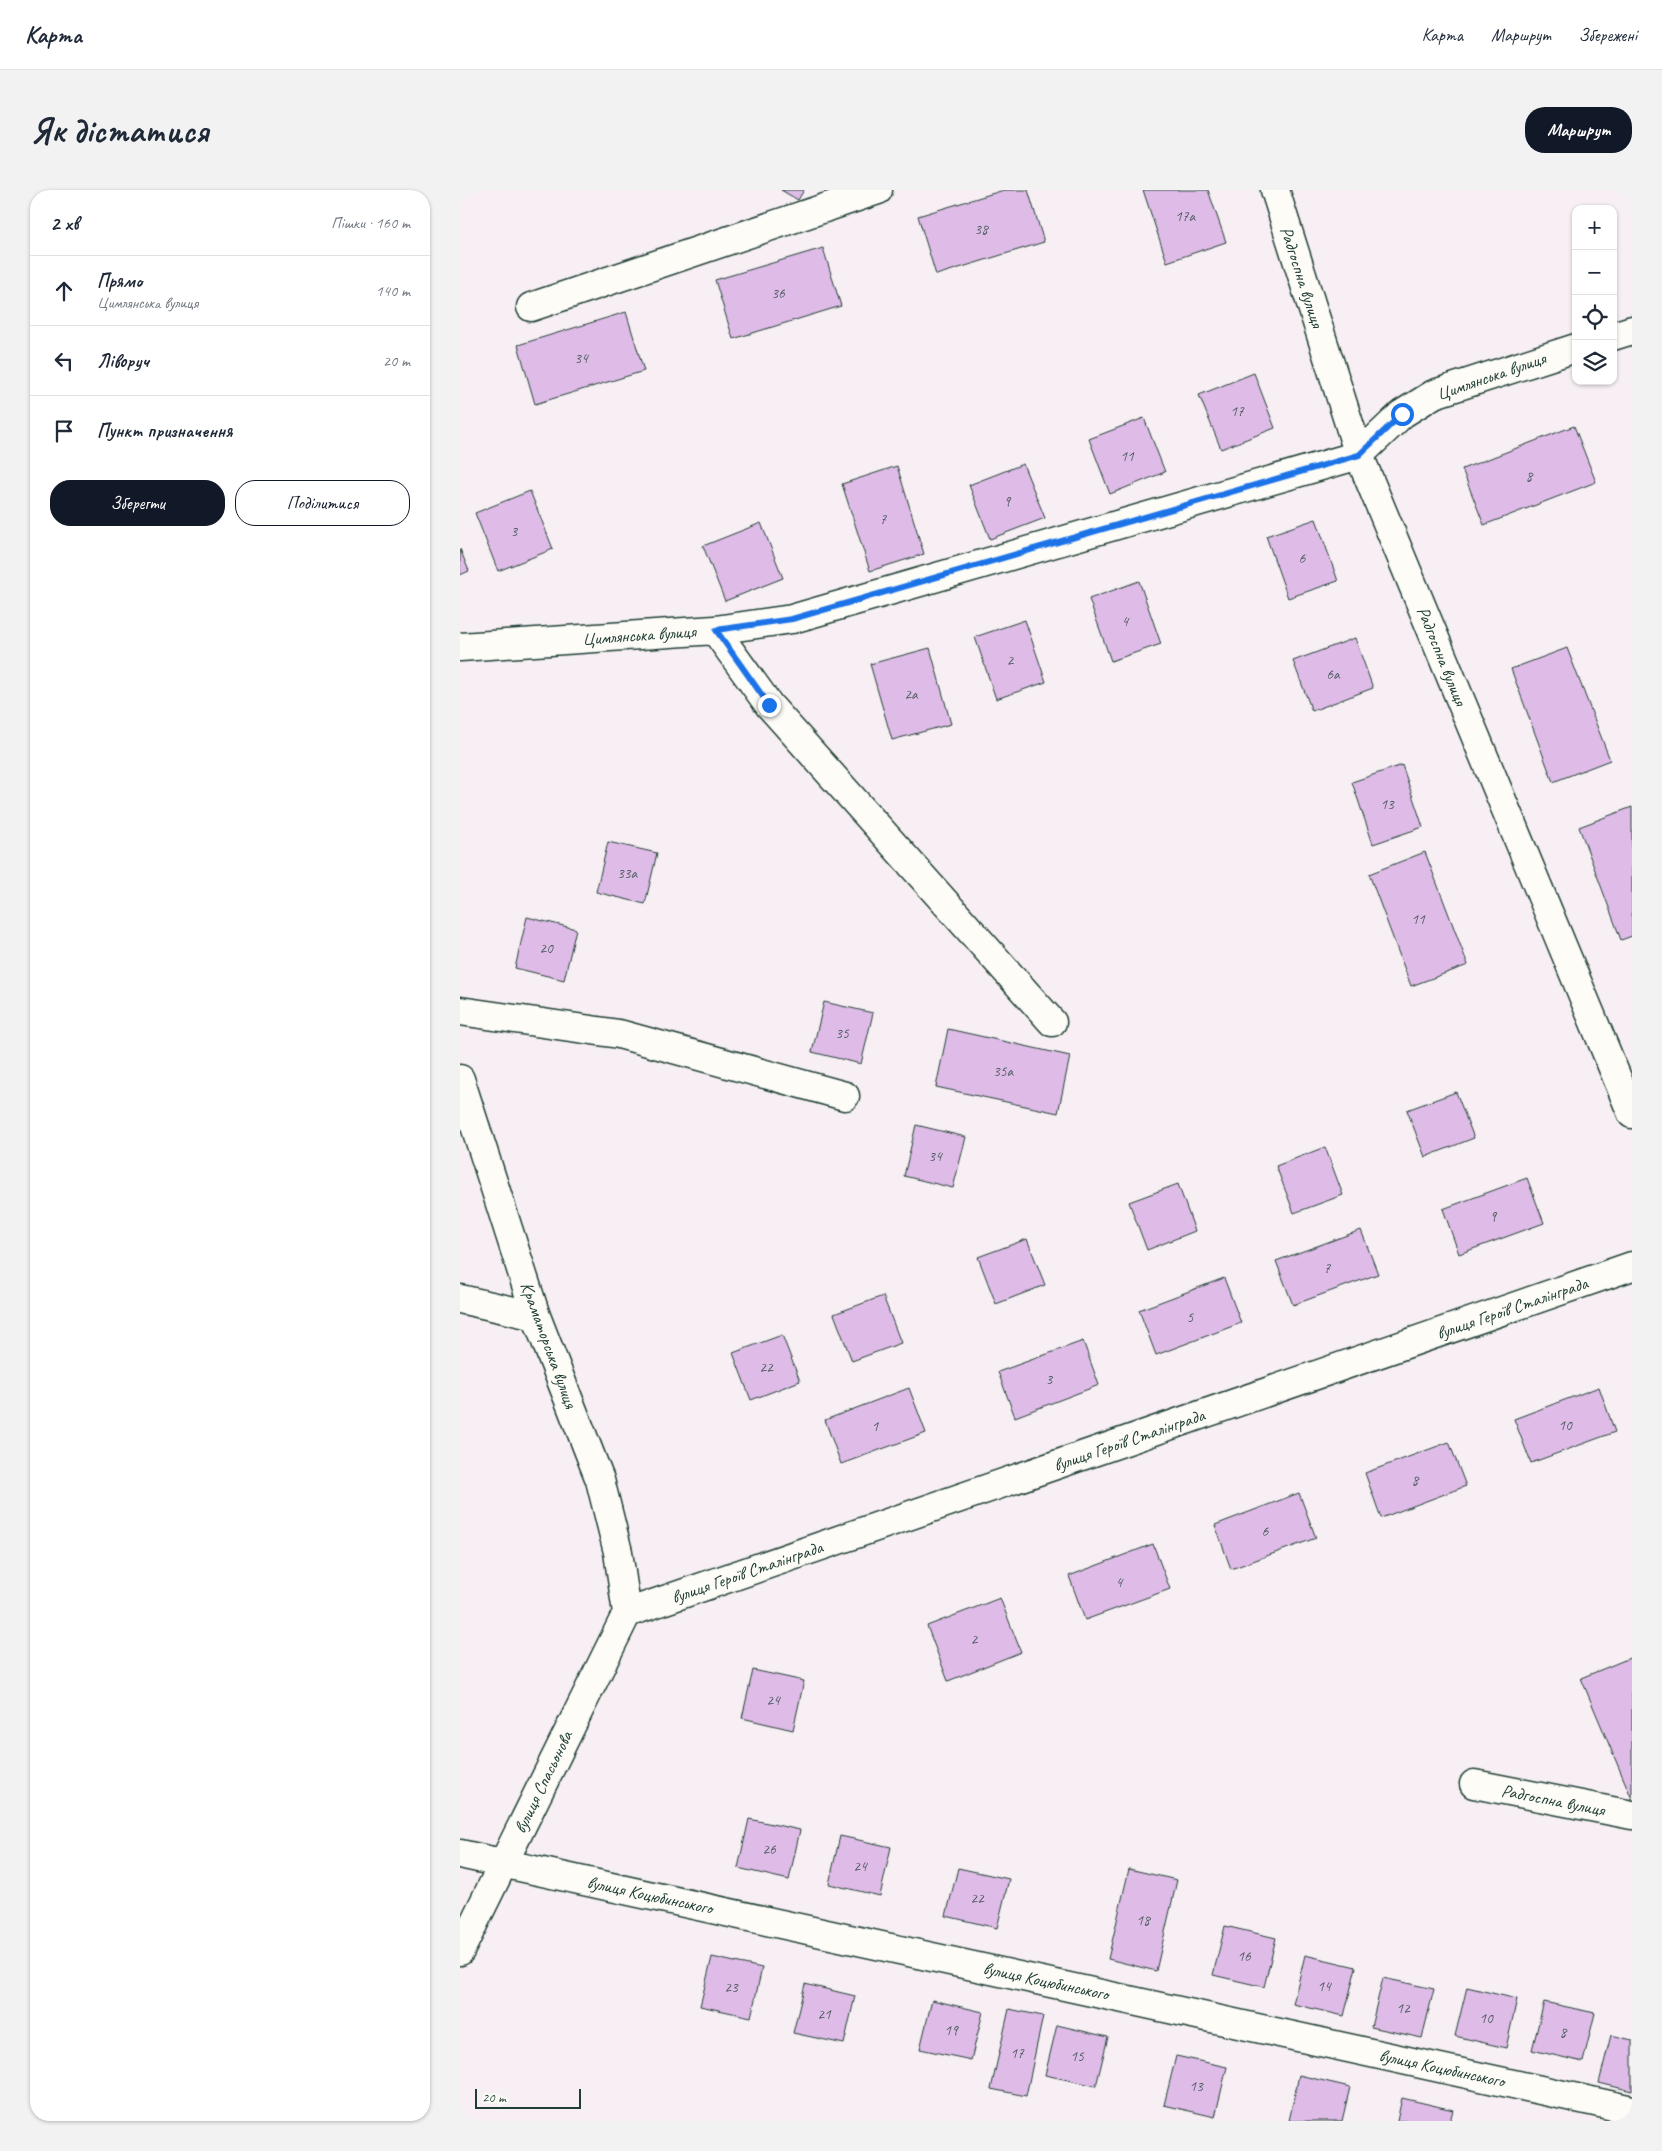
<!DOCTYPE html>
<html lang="uk">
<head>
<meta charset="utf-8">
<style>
	:root { --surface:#fff; --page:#f2f2f3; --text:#1f2937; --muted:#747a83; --line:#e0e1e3; --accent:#111827 }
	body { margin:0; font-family:Caveat,sans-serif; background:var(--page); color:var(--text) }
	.controls { position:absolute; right:15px; top:15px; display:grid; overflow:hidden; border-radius:10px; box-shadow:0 1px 4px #0004 }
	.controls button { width:45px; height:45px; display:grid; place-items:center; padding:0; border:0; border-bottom:1px solid var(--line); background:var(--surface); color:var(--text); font:25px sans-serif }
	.scale { position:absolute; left:15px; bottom:12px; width:106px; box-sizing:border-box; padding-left:5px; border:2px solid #1f3d34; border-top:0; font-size:14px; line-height:18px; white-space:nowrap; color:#1f3d34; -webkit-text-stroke:4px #fdfcf7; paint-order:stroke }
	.stop { position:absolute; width:15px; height:15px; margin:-11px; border:4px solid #1a73e8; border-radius:50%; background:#fff }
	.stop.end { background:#1a73e8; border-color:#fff; box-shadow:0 1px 5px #0008 }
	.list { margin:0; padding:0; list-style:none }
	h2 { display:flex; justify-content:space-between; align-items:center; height:65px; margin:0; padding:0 20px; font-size:21px }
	h2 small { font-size:16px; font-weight:400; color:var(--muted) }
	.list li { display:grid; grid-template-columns:32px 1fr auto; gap:15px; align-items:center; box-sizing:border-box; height:70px; padding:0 20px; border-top:1px solid var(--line) }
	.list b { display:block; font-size:19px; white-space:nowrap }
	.list p { margin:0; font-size:16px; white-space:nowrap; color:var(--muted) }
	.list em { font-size:16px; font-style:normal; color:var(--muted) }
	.actions { display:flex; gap:10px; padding:15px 20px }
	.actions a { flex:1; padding:11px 0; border:1px solid var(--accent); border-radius:20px; text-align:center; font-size:18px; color:var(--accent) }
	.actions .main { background:var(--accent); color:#fff }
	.icon { flex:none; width:28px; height:28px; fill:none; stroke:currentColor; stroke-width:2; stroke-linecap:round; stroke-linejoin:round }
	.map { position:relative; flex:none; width:1172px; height:1931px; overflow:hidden; border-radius:20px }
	header { display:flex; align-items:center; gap:30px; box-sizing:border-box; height:70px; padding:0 25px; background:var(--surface); border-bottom:1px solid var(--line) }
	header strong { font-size:24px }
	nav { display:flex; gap:28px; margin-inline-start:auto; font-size:18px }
	.intro { display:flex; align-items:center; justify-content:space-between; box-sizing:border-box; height:120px; padding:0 30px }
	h1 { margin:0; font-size:35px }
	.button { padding:12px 22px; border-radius:20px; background:var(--accent); color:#fff; font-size:18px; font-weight:700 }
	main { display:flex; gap:30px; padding:0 30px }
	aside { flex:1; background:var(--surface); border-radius:20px; box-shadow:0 1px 4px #0004 }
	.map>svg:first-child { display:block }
	.building { fill:#dfbce7; stroke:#1f3d34 }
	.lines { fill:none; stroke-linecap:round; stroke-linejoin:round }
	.minor-casing { stroke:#1f3d34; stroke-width:31 }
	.minor { stroke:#fdfcf7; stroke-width:28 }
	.route { stroke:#1a73e8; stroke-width:6 }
	.labels { text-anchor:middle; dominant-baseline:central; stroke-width:4; stroke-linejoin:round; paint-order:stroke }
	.number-label { font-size:15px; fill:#4f5d61 }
	.street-label { font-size:18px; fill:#1f3d34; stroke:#fdfcf7 }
</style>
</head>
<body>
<header>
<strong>Карта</strong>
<nav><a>Карта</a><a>Маршрут</a><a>Збережені</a></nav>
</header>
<div class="intro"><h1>Як дістатися</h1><a class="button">Маршрут</a></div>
<main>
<aside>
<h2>2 хв<small>Пішки · 160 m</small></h2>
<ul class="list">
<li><svg class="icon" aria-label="ahead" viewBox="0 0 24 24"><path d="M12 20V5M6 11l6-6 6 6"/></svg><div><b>Прямо</b><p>Цимлянська вулиця</p></div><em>140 m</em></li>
<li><svg class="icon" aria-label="left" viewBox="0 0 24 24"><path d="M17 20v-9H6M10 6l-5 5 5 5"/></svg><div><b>Ліворуч</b></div><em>20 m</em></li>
<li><svg class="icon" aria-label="arrive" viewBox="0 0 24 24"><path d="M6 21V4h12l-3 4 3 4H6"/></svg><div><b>Пункт призначення</b></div></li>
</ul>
<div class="actions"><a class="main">Зберегти</a><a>Поділитися</a></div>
</aside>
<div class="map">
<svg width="1172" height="1931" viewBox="0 0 1172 1931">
	<rect width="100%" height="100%" fill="#f7eff4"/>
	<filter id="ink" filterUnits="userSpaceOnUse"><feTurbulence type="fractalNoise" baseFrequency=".02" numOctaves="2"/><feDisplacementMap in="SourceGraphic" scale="10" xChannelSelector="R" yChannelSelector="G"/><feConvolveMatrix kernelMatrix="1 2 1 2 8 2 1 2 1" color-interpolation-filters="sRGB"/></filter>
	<g filter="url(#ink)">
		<path class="building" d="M 321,0 L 344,0 L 338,10 Z
			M 544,0 L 568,0 L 584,52 L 476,85 L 458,26 Z
			M 683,0 L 748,0 L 766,52 L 707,72 Z
			M 363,58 L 381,116 L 273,149 L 255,90 Z
			M 166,122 L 184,181 L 75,214 L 58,155 Z
			M 794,183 L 815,238 L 761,259 L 739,205 Z
			M 684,228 L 705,282 L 650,304 L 629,249 Z
			M 1114,236 L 1136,292 L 1024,335 L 1002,279 Z
			M 563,274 L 585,328 L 530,349 L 509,295 Z
			M 437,276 L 464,364 L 410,381 L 382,294 Z
			M 70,301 L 93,359 L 38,381 L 15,323 Z
			M 856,329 L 878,391 L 828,408 L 806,346 Z
			M 301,333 L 323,388 L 265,411 L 243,356 Z
			M 0,359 L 9,381 L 0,385 Z
			M 679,391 L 701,454 L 651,471 L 629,409 Z
			M 565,430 L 586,492 L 536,509 L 515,447 Z
			M 895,448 L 913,498 L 852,521 L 833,471 Z
			M 470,458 L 491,534 L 432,550 L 410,474 Z
			M 1107,458 L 1150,570 L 1093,592 L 1051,479 Z
			M 942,575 L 963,637 L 913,654 L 892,592 Z
			M 1172,617 L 1172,746 L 1161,750 L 1119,637 Z
			M 148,652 L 197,663 L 185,714 L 136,702 Z
			M 965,662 L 1008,775 L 951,796 L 909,684 Z
			M 67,727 L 116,739 L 104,790 L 55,778 Z
			M 364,812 L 413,823 L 401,874 L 352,862 Z
			M 488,839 L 610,866 L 598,923 L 476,897 Z
			M 996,902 L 1014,948 L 965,967 L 947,920 Z
			M 456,935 L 506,947 L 493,998 L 444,986 Z
			M 865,957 L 883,1005 L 834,1023 L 816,976 Z
			M 1067,988 L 1084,1033 L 999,1064 L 983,1019 Z
			M 718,994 L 735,1041 L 687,1060 L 669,1012 Z
			M 901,1040 L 918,1084 L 833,1115 L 816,1071 Z
			M 567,1049 L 585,1095 L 536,1114 L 518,1067 Z
			M 764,1088 L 781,1133 L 696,1165 L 679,1120 Z
			M 423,1106 L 441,1153 L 392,1171 L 374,1124 Z
			M 322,1145 L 340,1191 L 291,1210 L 273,1163 Z
			M 623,1151 L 639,1195 L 555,1227 L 538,1182 Z
			M 1139,1197 L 1155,1242 L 1071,1273 L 1054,1229 Z
			M 449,1198 L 466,1243 L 381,1274 L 365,1230 Z
			M 989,1252 L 1006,1296 L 921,1328 L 905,1283 Z
			M 839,1303 L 856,1348 L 771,1379 L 755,1335 Z
			M 693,1354 L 710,1399 L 625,1430 L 609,1386 Z
			M 540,1408 L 561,1462 L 488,1491 L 467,1436 Z
			M 1172,1467 L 1172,1609 L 1121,1488 Z
			M 293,1480 L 344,1491 L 333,1540 L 282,1528 Z
			M 289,1629 L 340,1640 L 329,1690 L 278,1678 Z
			M 380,1646 L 431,1657 L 420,1706 L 369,1694 Z
			M 498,1678 L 549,1689 L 537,1738 L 486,1726 Z
			M 669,1679 L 717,1690 L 696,1781 L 648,1769 Z
			M 765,1736 L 816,1748 L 804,1797 L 753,1785 Z
			M 845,1765 L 896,1777 L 884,1826 L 833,1814 Z
			M 252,1767 L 302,1778 L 291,1827 L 240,1816 Z
			M 923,1788 L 974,1799 L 962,1848 L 911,1837 Z
			M 345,1794 L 395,1806 L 384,1854 L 333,1843 Z
			M 1007,1797 L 1057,1809 L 1046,1858 L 995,1846 Z
			M 472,1810 L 523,1822 L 511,1870 L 460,1859 Z
			M 1084,1812 L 1135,1823 L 1123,1872 L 1072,1860 Z
			M 549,1819 L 583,1826 L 566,1906 L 531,1899 Z
			M 597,1835 L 648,1847 L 636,1896 L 585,1885 Z
			M 1151,1845 L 1172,1850 L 1172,1901 L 1139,1893 Z
			M 716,1866 L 767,1877 L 755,1927 L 704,1915 Z
			M 839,1885 L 890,1897 L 882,1931 L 829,1931 Z
			M 942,1908 L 993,1920 L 990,1931 L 937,1931 Z"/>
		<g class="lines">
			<defs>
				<path id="minor" d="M 815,0 L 899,265 L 1172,924
					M 71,117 L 418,0
					M 1153,146 L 1172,140
					M 255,440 L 309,515 L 592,832
					M 0,457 L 255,440 L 332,429 L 899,265 L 942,224 L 974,204 L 1116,158
					M 0,821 L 159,844 L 385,906
					M 0,889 L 76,1126 L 140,1290 L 158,1362 L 167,1423
					M 0,1109 L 76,1126
					M 167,1423 L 1172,1076
					M 1014,1594 L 1172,1625
					M 0,1664 L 1172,1920
					M 0,1761 L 167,1423"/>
			</defs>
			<use href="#minor" class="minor-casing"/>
			<use href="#minor" class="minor"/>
		</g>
	</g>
	<g class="lines" filter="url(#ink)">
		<path class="route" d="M 309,515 L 256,440 L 332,429 L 899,265 L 942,224"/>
	</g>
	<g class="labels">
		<g class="number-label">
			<text x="725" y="26">17а</text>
			<text x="521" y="39">38</text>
			<text x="318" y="103">36</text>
			<text x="121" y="168">34</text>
			<text x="777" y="221">17</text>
			<text x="667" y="266">11</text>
			<text x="1069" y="286">8</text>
			<text x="547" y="311">9</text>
			<text x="423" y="329">7</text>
			<text x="54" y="341">3</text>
			<text x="842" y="368">6</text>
			<text x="665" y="431">4</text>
			<text x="550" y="470">2</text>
			<text x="873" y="484">6а</text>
			<text x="451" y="504">2а</text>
			<text x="927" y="614">13</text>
			<text x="167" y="683">33а</text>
			<text x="958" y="729">11</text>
			<text x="86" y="758">20</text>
			<text x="382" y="843">35</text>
			<text x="543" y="881">35а</text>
			<text x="475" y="966">34</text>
			<text x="1033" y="1026">9</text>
			<text x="867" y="1078">7</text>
			<text x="730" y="1127">5</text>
			<text x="306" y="1177">22</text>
			<text x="589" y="1189">3</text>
			<text x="1105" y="1235">10</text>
			<text x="415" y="1236">1</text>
			<text x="955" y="1290">8</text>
			<text x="805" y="1341">6</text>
			<text x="659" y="1392">4</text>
			<text x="514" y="1449">2</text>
			<text x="313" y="1510">24</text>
			<text x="309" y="1659">26</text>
			<text x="400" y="1676">24</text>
			<text x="517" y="1708">22</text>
			<text x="683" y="1730">18</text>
			<text x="784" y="1766">16</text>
			<text x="864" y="1796">14</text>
			<text x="271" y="1797">23</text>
			<text x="943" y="1818">12</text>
			<text x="364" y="1824">21</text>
			<text x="1026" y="1828">10</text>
			<text x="491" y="1840">19</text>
			<text x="1103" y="1842">8</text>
			<text x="557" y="1863">17</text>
			<text x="617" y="1866">15</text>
			<text x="736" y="1896">13</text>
		</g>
		<g class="street-label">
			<text transform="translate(842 87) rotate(72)">Радгоспна вулиця</text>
			<text transform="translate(1031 186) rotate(-19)">Цимлянська вулиця</text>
			<text transform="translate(179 445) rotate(-4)">Цимлянська вулиця</text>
			<text transform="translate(982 466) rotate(68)">Радгоспна вулиця</text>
			<text transform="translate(1052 1118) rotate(-19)">вулиця Героїв Сталінграда</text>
			<text transform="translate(89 1155) rotate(70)">Краматорська вулиця</text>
			<text transform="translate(669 1250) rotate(-19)">вулиця Героїв Сталінграда</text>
			<text transform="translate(287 1382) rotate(-19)">вулиця Героїв Сталінграда</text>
			<text transform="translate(83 1592) rotate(-64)">вулиця Спасьонова</text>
			<text transform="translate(1093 1610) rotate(11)">Радгоспна вулиця</text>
			<text transform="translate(190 1705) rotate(12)">вулиця Коцюбинського</text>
			<text transform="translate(586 1791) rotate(12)">вулиця Коцюбинського</text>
			<text transform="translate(982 1878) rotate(12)">вулиця Коцюбинського</text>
		</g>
	</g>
</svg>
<div class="controls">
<button>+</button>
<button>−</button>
<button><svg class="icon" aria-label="locate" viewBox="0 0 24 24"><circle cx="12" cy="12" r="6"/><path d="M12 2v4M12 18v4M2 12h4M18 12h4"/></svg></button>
<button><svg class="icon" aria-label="layers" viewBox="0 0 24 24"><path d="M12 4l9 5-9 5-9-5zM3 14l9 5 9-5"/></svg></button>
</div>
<div class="scale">20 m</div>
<div class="stop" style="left:942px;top:224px"></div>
<div class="stop end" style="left:309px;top:515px"></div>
</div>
</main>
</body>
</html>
